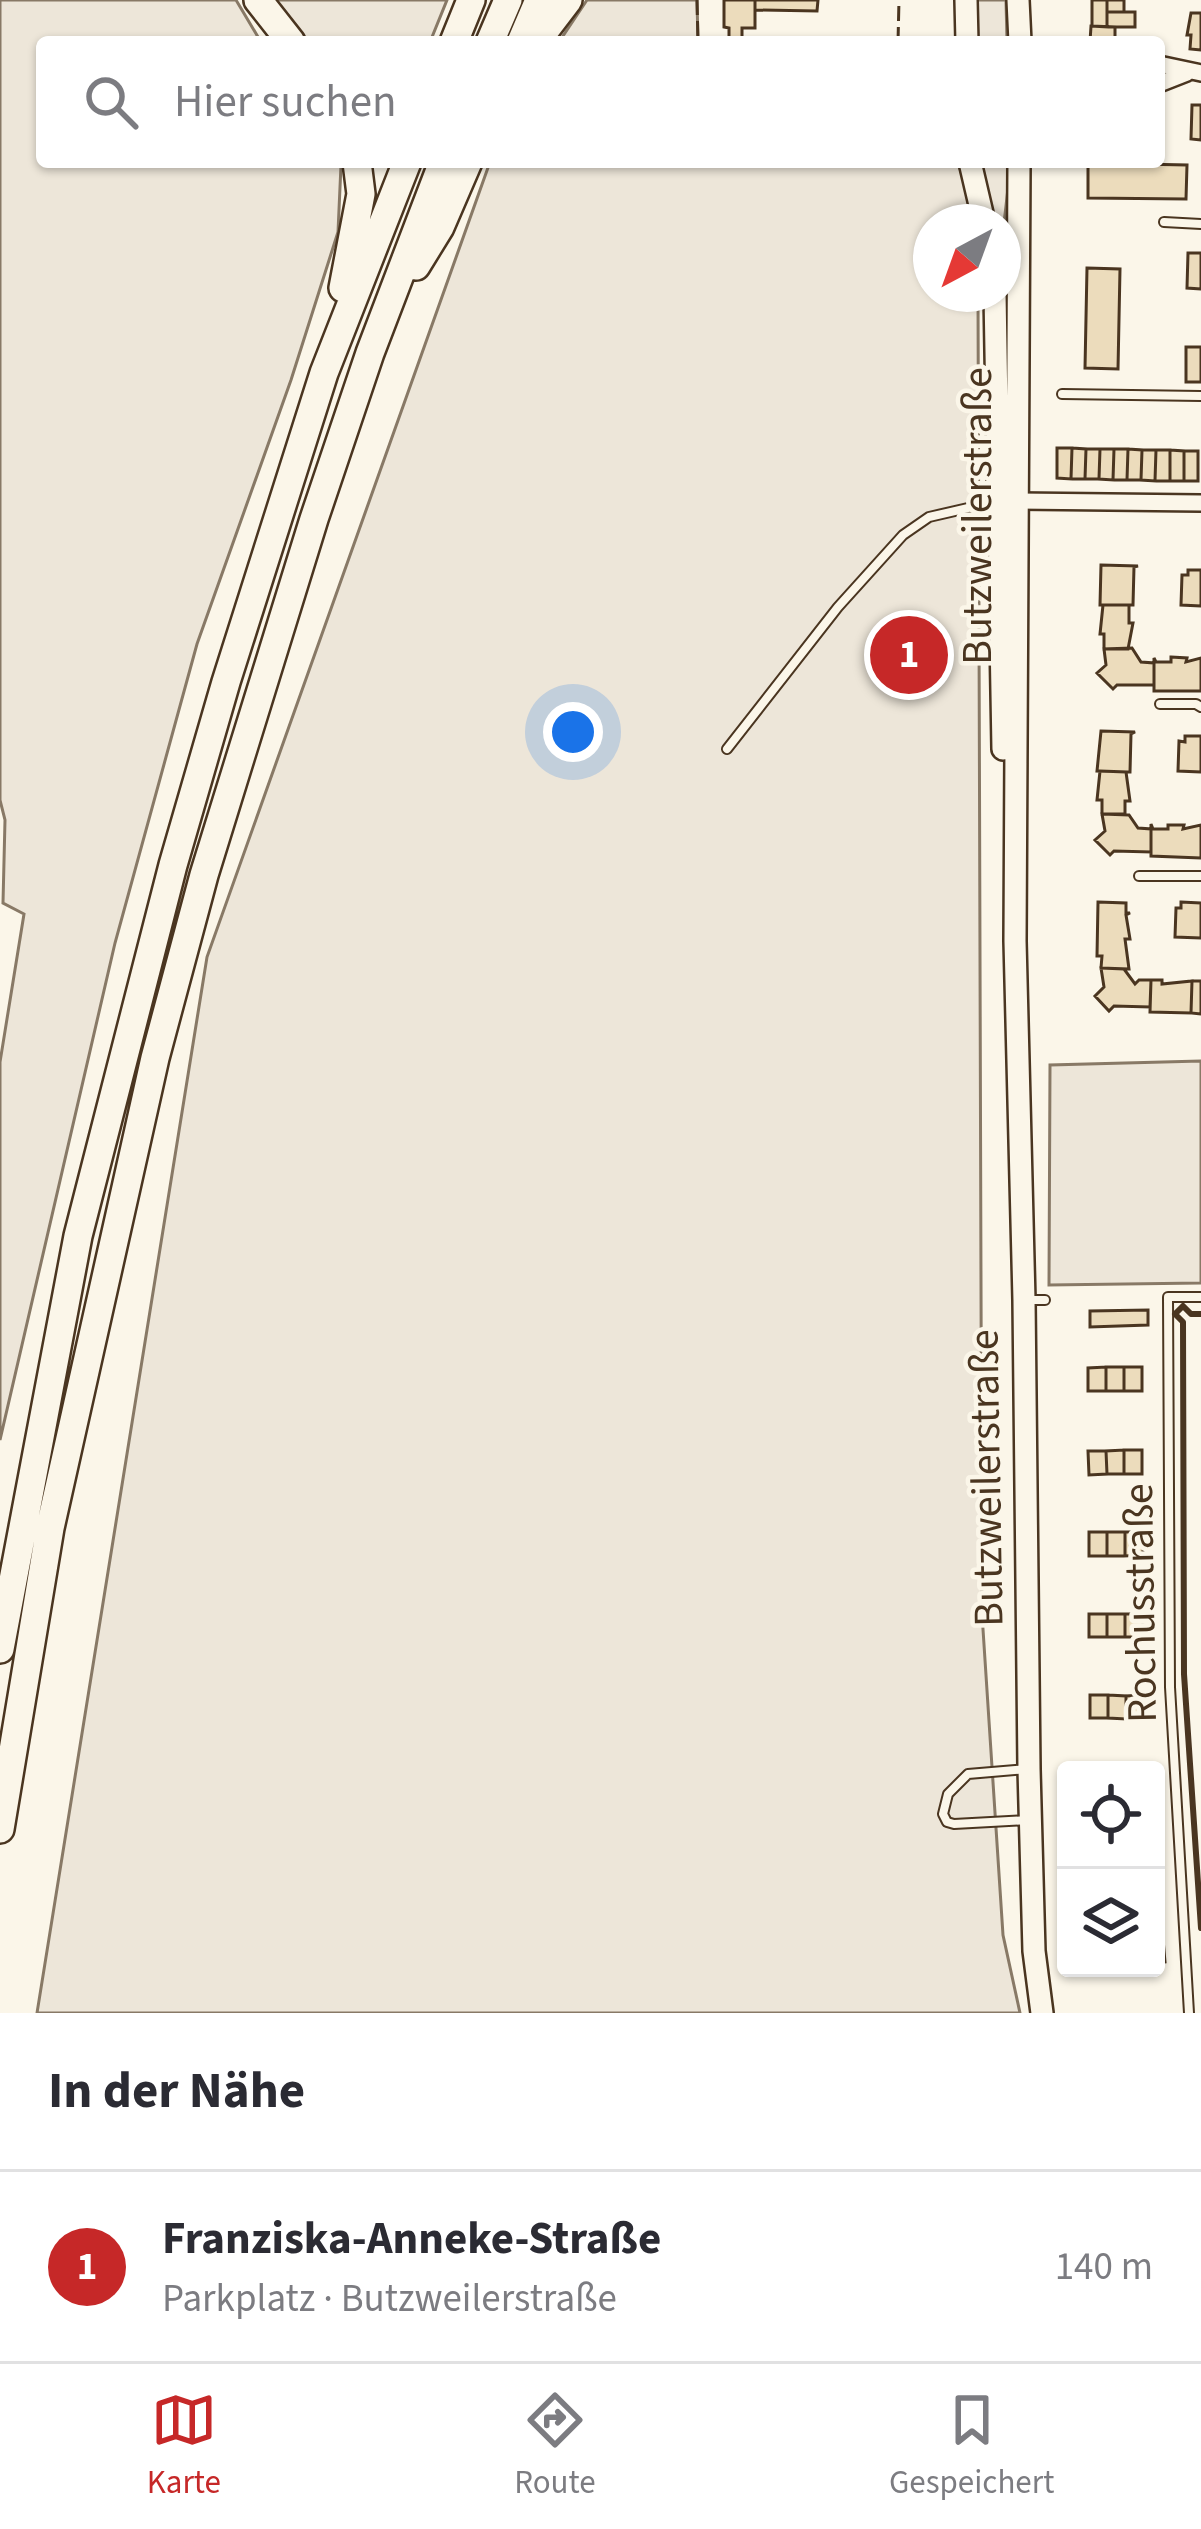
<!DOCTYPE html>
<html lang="de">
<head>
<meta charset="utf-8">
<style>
	:root { --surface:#fff; --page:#f7f7f7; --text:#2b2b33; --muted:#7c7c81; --line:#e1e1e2; --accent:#c62828 }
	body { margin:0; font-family:"Source Sans 3",sans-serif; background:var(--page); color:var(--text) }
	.controls { position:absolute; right:36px; bottom:36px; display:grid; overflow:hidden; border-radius:12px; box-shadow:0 3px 9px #0004 }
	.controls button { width:108px; height:108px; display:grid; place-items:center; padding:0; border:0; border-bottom:3px solid var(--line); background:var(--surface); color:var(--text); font:60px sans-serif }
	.compass { position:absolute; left:913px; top:204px; width:108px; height:108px; border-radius:50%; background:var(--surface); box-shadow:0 3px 9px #0004; rotate:221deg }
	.you { position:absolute; left:573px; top:732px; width:42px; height:42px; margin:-30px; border:9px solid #fff; border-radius:50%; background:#1a73e8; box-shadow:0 0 0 18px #1a73e833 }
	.badge { display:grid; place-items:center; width:78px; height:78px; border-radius:50%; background:var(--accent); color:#fff; font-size:39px; font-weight:700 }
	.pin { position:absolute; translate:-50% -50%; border:6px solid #fff; box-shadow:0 3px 12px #0006 }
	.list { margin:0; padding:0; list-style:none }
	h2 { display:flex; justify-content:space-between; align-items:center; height:156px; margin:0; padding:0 48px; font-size:51px }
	h2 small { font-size:39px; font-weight:400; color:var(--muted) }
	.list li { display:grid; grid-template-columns:78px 1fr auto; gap:36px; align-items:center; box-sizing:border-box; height:192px; padding:0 48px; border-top:3px solid var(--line) }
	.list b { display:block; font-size:45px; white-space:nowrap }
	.list p { margin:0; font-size:39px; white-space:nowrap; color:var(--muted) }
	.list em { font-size:39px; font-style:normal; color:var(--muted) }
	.icon { flex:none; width:66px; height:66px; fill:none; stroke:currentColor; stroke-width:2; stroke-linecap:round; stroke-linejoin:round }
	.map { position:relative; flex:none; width:1201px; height:2013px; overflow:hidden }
	.search { position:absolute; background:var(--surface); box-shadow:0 3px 9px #0004; left:36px; right:36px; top:36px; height:132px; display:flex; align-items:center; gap:30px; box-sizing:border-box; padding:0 42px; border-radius:12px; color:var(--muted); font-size:45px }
	.sheet { height:348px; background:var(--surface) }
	nav { display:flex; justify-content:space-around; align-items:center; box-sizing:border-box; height:168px; border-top:3px solid var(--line); background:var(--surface); font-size:33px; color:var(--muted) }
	nav a { display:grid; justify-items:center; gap:6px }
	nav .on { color:var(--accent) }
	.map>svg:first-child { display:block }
	.green { fill:#ede6d9; stroke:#887966; stroke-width:3 }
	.building { fill:#ecdcbc; stroke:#4a3520; stroke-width:3 }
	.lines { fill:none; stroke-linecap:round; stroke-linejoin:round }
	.lane-casing { stroke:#4a3520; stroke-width:12 }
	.street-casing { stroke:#4a3520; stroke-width:20 }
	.secondary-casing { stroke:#4a3520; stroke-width:26 }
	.highway-casing { stroke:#4a3520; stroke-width:32 }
	.lane { stroke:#fbf6e9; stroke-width:8 }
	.street { stroke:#fbf6e9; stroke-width:15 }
	.secondary { stroke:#fbf6e9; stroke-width:21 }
	.highway { stroke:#fbf6e9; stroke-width:27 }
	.fence { stroke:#4a3520; stroke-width:3; stroke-dasharray:15 6; stroke-linecap:butt }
	.wall { stroke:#4a3520; stroke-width:6 }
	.labels { text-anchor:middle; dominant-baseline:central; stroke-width:9; stroke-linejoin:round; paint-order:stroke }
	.street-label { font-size:42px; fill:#4a3520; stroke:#fbf6e9 }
</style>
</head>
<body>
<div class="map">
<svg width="1201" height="2013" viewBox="0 0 1201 2013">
	<rect width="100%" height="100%" fill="#fbf6e9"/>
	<path class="green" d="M 0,0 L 236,0 L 261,42 L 42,42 L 42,162 L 339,162 L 341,165 L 338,232 L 291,380 L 197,644 L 115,943 L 0,1440 L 0,1062 L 24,914 L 3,903 L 5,820 L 0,800 Z
		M 267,0 L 447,0 L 430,42 L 300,42 Z
		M 587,0 L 697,0 L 698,42 L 559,42 Z
		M 976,0 L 1006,0 L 1007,42 L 976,42 Z
		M 490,162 L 958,162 L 976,222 L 931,222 L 931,294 L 978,294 L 982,1614 L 1003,1935 L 1020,2013 L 37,2013 L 207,957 Z
		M 980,162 L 1011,162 L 1003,232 L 1003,222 L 994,222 Z
		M 1201,1061 L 1201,1283 L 1049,1285 L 1050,1065 Z"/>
	<path class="building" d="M 724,0 L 755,0 L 755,28 L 742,28 L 742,42 L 729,42 L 729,28 L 724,27 Z
		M 755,0 L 818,0 L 817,11 L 755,10 Z
		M 1092,0 L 1107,0 L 1107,27 L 1092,26 Z
		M 1107,0 L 1124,0 L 1124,12 L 1107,12 Z
		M 1107,12 L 1135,12 L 1135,27 L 1107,27 Z
		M 1191,13 L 1201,13 L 1201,50 L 1190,49 L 1191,35 L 1187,35 Z
		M 1091,26 L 1115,27 L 1115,42 L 1090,42 Z
		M 1192,105 L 1201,105 L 1201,140 L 1191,139 Z
		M 1088,163 L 1187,165 L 1186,199 L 1088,198 Z
		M 1188,253 L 1201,253 L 1201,289 L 1187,288 Z
		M 1087,268 L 1120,269 L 1118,369 L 1085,368 Z
		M 1186,347 L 1201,347 L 1201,382 L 1186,382 Z
		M 1057,448 L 1072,448 L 1071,479 L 1057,478 Z
		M 1072,448 L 1086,449 L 1085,479 L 1071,479 Z
		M 1086,449 L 1100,449 L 1099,479 L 1085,479 Z
		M 1100,449 L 1114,449 L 1113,480 L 1099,479 Z
		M 1114,449 L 1128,449 L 1127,480 L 1113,480 Z
		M 1128,449 L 1142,450 L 1141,480 L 1127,480 Z
		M 1142,450 L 1156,450 L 1155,481 L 1141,480 Z
		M 1156,450 L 1170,450 L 1170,481 L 1155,481 Z
		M 1170,450 L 1184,451 L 1184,481 L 1170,481 Z
		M 1184,451 L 1198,451 L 1198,481 L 1184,481 Z
		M 1101,565 L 1138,566 L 1134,567 L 1133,605 L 1100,605 Z
		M 1188,570 L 1201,570 L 1201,606 L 1181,605 L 1182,575 L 1188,575 Z
		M 1103,605 L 1129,605 L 1129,623 L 1133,623 L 1128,649 L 1104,649 L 1104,634 L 1100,634 Z
		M 1132,648 L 1141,662 L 1154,663 L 1154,685 L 1117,685 L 1113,689 L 1097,673 L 1106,665 L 1104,649 Z
		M 1171,657 L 1187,658 L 1186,662 L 1201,658 L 1201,691 L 1154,691 L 1154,658 L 1156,662 L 1171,662 Z
		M 1101,731 L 1135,732 L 1131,734 L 1130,772 L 1097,771 Z
		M 1185,736 L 1201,736 L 1201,772 L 1178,771 L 1179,741 L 1185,742 Z
		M 1100,771 L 1126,772 L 1130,801 L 1125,801 L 1125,814 L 1102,814 L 1102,800 L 1097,800 Z
		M 1102,814 L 1129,815 L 1138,828 L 1151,829 L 1151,852 L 1114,851 L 1110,855 L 1095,840 L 1105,831 Z
		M 1151,824 L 1153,829 L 1168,829 L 1168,825 L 1184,825 L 1183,829 L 1201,825 L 1201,858 L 1151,856 Z
		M 1098,902 L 1126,903 L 1126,913 L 1130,913 L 1126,915 L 1130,939 L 1125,939 L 1129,969 L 1101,968 L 1102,956 L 1097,956 Z
		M 1181,902 L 1201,903 L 1201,938 L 1175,937 L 1176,908 L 1181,908 Z
		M 1101,968 L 1124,969 L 1135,984 L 1139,980 L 1151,980 L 1150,1007 L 1114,1006 L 1109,1011 L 1095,996 L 1104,987 Z
		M 1151,980 L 1162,980 L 1162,984 L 1192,981 L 1191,1013 L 1150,1012 Z
		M 1192,981 L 1201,981 L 1201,1014 L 1191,1013 Z
		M 1148,1310 L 1148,1325 L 1090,1327 L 1090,1311 Z
		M 1106,1367 L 1124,1367 L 1124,1391 L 1106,1391 Z
		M 1106,1367 L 1106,1391 L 1088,1391 L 1088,1368 Z
		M 1124,1367 L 1142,1367 L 1142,1391 L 1124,1391 Z
		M 1124,1450 L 1142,1450 L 1142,1474 L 1124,1474 Z
		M 1124,1450 L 1124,1474 L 1107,1474 L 1106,1451 Z
		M 1088,1451 L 1106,1451 L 1107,1474 L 1089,1475 Z
		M 1089,1532 L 1107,1532 L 1107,1556 L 1089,1556 Z
		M 1107,1532 L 1125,1532 L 1125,1556 L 1107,1556 Z
		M 1125,1532 L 1143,1532 L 1143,1555 L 1125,1556 Z
		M 1089,1614 L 1107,1614 L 1107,1637 L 1089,1637 Z
		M 1107,1614 L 1125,1614 L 1125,1637 L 1107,1637 Z
		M 1125,1614 L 1143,1614 L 1143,1637 L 1125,1637 Z
		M 1090,1695 L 1108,1695 L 1108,1718 L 1090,1718 Z
		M 1108,1695 L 1126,1696 L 1126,1719 L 1108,1718 Z
		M 1144,1695 L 1144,1719 L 1126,1719 L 1126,1696 Z
		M 1156,1939 L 1163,1939 L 1165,1962 L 1156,1963 Z"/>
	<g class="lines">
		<defs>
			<path id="lane" d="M 1164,222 L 1201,224
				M 1062,394 L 1201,396
				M 1160,704 L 1196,704 L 1201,707
				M 727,749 L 838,607 L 903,535 L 929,517 L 994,502
				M 1139,876 L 1201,876
				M 1025,1300 L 1045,1300
				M 1027,1769 L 968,1774 L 948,1794 L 943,1814 L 947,1822 L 954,1824 L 1029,1820
				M 1189,2013 L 1170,1687 L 1168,1297 L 1201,1297"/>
			<path id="street" d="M 1159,64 L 1201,73
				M 1159,84 L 1187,73
				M 1017,501 L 1201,503"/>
			<path id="secondary" d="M 966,0 L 967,42
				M 1018,0 L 1020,42
				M 970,162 L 984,222
				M 1019,162 L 1015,941 L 1024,1300 L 1029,1769 L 1034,1951 L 1042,2013
				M 995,294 L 1003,749"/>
			<path id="highway" d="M 258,0 L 291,42
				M 454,42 L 471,0
				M 490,42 L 508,0
				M 521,42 L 539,0
				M 536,42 L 568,0
				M 416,266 L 440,227 L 468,162
				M 343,288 L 361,194 L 357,162
				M 0,1649 L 78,1236 L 173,865 L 226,682 L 324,373 L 407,162
				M 0,1829 L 50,1528 L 155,1058 L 204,875 L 314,519 L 370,353 L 443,162"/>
		</defs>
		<use href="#lane" class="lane-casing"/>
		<use href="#street" class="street-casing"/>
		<use href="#secondary" class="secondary-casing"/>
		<use href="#highway" class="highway-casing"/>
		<use href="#lane" class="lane"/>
		<use href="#street" class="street"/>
		<use href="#secondary" class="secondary"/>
		<use href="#highway" class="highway"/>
		<path class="fence" d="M 697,0 L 698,42
			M 898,42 L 899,0"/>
		<path class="wall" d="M 1201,1314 L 1191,1314 L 1183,1306 L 1175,1314 L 1183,1322 L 1184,1674 L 1201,1928"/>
	</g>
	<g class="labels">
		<g class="street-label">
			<text transform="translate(978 516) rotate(-90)">Butzweilerstraße</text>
			<text transform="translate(987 1478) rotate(-91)">Butzweilerstraße</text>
			<text transform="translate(1141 1603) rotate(-91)">Rochusstraße</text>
		</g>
	</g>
</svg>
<div class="controls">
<button><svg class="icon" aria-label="locate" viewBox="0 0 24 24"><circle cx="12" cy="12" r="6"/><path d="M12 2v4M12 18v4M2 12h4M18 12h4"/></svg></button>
<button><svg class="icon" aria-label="layers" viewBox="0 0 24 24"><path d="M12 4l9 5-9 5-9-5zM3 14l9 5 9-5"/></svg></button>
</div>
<svg class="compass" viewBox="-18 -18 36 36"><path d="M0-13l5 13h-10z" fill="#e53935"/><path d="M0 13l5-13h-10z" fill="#7c7c81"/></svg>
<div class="you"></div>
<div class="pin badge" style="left:909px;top:655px">1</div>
<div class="search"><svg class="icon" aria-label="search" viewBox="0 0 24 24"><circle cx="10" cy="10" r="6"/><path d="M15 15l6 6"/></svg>Hier suchen</div>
</div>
<section class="sheet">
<h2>In der Nähe<small></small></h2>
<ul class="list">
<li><span class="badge">1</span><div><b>Franziska-Anneke-Straße</b><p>Parkplatz · Butzweilerstraße</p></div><em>140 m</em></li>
</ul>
</section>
<nav>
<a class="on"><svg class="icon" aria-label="map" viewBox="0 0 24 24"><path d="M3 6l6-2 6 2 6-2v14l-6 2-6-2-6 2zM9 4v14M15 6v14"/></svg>Karte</a>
<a><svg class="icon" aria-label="directions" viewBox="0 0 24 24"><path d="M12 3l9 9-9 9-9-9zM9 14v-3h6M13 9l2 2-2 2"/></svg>Route</a>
<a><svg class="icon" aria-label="saved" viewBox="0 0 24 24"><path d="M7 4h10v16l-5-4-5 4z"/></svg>Gespeichert</a>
</nav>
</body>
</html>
